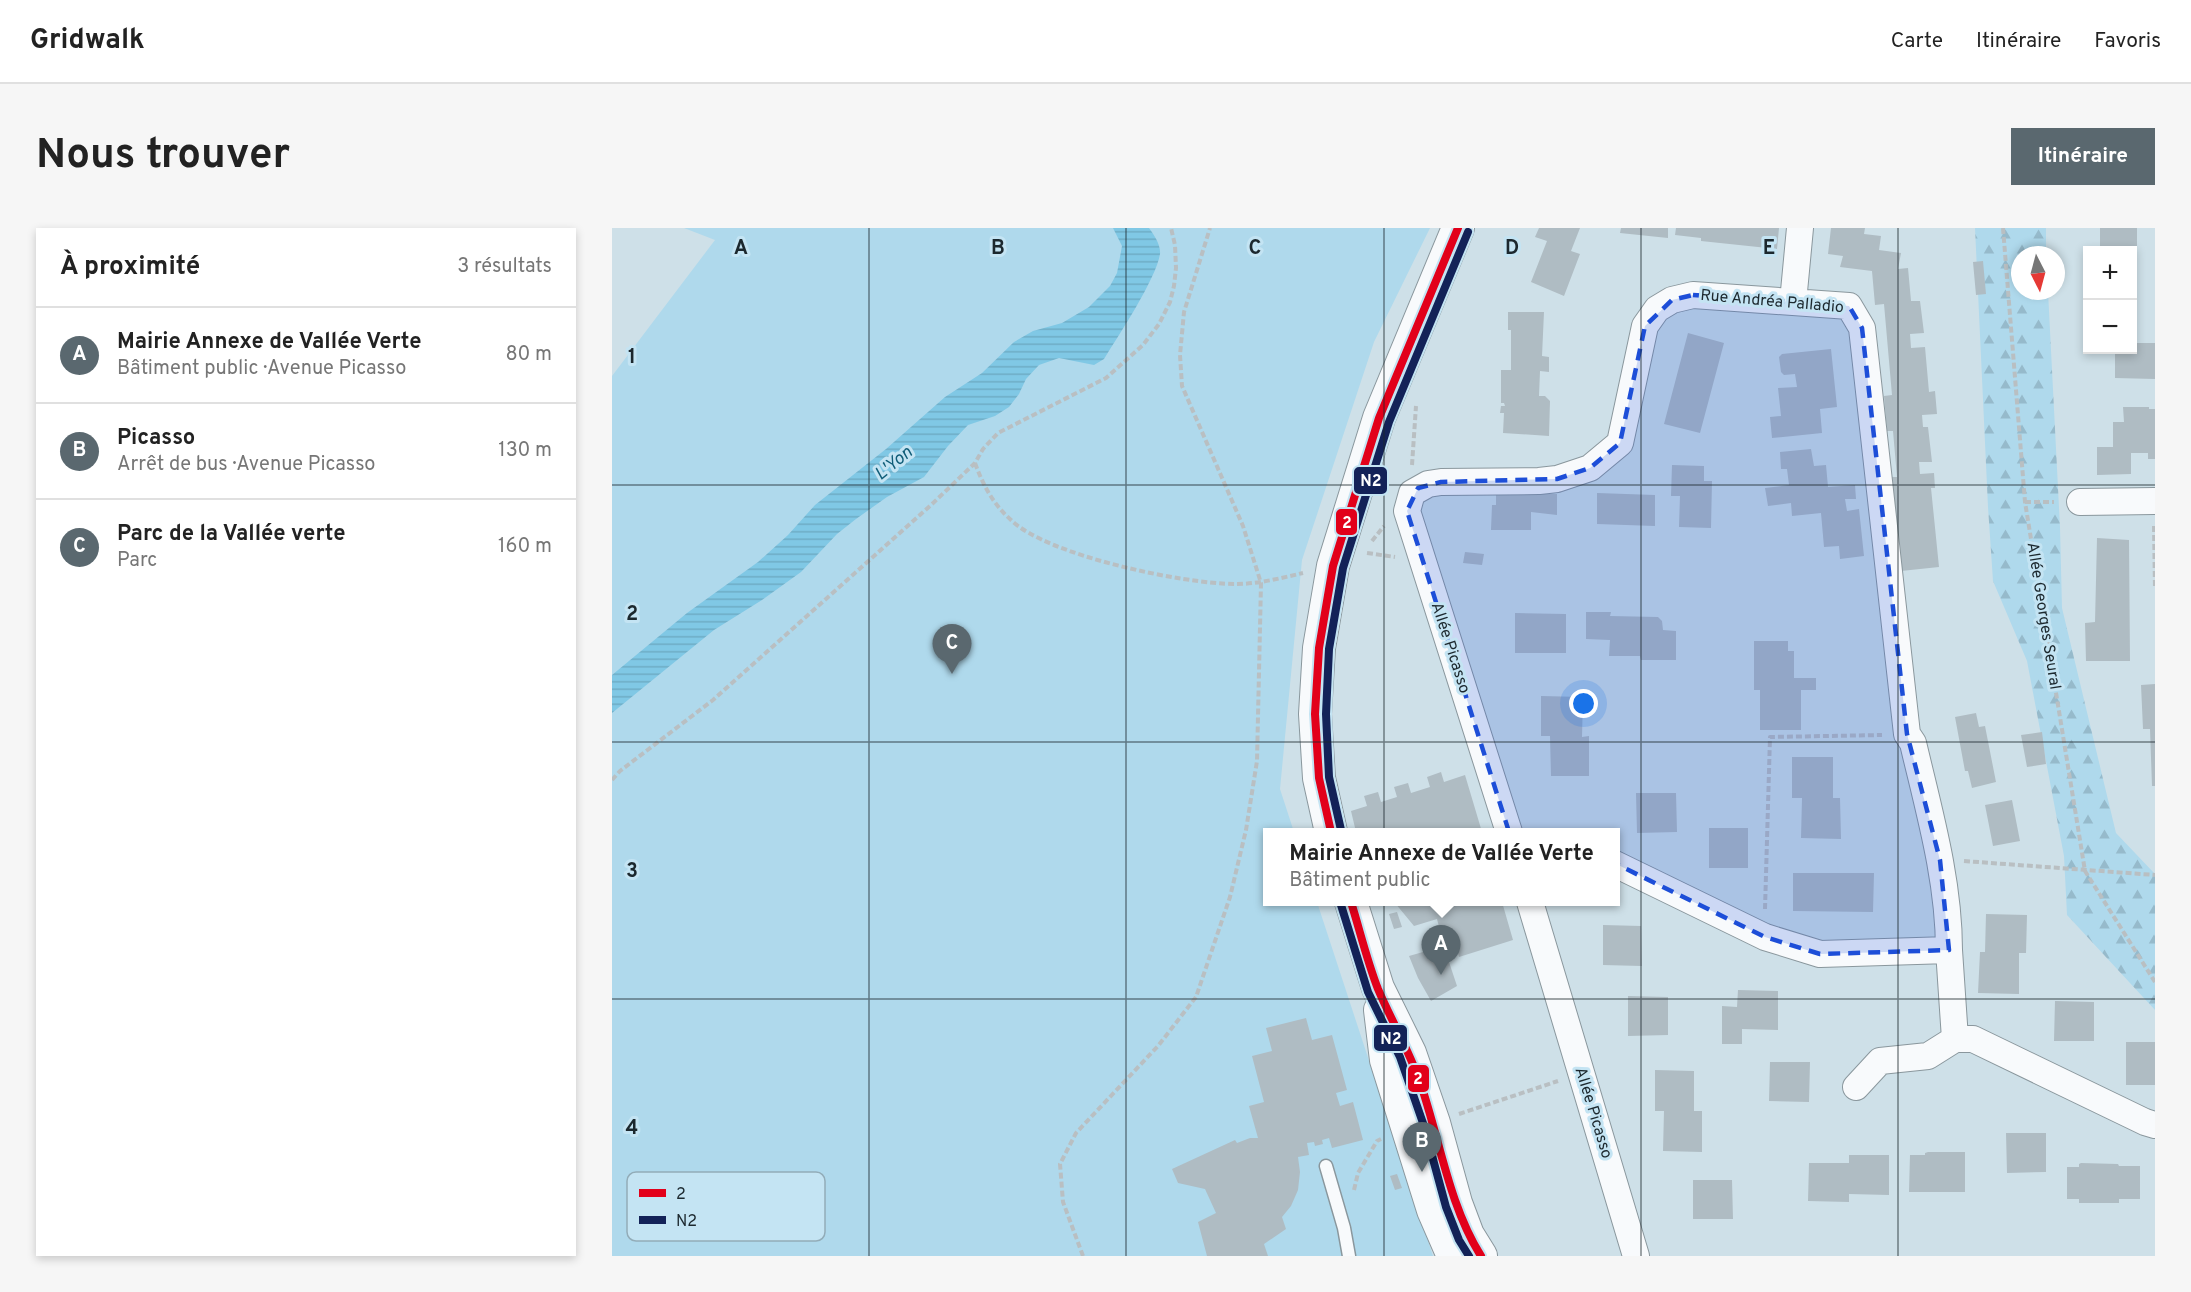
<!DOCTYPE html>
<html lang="fr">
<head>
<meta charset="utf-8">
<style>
	:root { --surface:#fff; --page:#f6f6f6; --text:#222; --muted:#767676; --line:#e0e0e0; --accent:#5a686f }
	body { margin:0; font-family:Overpass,sans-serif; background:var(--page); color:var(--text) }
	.controls { position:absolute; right:18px; top:18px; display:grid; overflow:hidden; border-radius:0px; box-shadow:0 3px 9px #0003 }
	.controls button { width:54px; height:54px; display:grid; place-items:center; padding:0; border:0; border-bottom:2px solid var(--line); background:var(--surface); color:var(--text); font:30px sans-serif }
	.compass { position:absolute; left:1399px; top:18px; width:54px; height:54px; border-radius:50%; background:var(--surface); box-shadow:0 3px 9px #0003; rotate:174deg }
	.you { position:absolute; left:972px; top:476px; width:21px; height:21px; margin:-15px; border:4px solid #fff; border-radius:50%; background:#1a73e8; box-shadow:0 0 0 9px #1a73e833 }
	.badge { display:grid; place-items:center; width:39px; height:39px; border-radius:50%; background:var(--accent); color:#fff; font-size:20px; font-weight:700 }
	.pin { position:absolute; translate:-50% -50px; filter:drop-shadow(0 2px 3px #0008) }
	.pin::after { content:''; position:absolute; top:32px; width:21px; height:18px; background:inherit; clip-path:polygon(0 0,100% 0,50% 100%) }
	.popup { position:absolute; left:651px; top:600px; width:357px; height:78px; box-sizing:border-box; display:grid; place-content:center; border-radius:0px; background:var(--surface); filter:drop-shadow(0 2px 4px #0005); font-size:20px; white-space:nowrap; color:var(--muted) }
	.popup b { font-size:22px; color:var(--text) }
	.popup::after { content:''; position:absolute; left:50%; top:100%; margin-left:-12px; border:12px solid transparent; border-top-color:var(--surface) }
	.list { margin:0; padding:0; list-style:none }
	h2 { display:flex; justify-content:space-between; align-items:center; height:78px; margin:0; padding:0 24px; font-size:26px }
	h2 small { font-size:20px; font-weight:400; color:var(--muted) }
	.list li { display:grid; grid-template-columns:39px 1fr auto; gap:18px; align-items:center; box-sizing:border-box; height:96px; padding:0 24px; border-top:2px solid var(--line) }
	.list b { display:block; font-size:22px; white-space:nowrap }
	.list p { margin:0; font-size:20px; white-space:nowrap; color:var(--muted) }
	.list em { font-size:20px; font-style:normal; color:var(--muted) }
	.map { position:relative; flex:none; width:1543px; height:1028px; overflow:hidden; border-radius:0px }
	header { display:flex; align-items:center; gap:36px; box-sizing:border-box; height:84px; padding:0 30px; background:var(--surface); border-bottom:2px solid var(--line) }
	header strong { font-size:28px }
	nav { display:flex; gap:33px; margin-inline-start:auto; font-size:21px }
	.intro { display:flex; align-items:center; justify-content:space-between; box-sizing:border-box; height:144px; padding:0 36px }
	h1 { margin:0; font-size:42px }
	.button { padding:15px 27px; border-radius:0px; background:var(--accent); color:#fff; font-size:21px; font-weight:700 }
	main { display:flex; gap:36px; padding:0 36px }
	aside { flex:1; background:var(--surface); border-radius:0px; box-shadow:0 3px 9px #0003 }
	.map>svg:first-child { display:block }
	.forest { fill:url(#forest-firs) }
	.park { fill:#afd9ec }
	.water { fill:url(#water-rules) }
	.building { fill:#afbcc3 }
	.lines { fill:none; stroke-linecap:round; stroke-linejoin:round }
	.service-casing { stroke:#8a979d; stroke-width:15 }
	.minor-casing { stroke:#8a979d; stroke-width:28 }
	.tertiary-casing { stroke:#8a979d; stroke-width:34 }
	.path { stroke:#b9bfc2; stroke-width:4; stroke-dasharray:6 3; stroke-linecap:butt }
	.service { stroke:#f8fafc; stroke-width:12 }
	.minor { stroke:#f8fafc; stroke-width:26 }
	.tertiary { stroke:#f8fafc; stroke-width:32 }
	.bus-1-casing { stroke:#c4e4f3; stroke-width:12 }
	.bus-2-casing { stroke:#c4e4f3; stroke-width:12 }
	.bus-1 { stroke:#e2001a; stroke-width:8 }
	.bus-2 { stroke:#132258; stroke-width:8 }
	.marked { fill:#1d4ed8; fill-opacity:0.2; stroke:#1d4ed8; stroke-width:4.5; stroke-dasharray:12 8; stroke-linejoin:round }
	.grid { fill:none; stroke:#1c282e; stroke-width:1.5; stroke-opacity:0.55 }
	.labels { text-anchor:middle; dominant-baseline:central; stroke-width:6; stroke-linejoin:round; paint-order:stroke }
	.street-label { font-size:16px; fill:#1c282e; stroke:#c4e4f3 }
	.water-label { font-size:18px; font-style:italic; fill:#105d78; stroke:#c4e4f3 }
	.key { fill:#c4e4f3; stroke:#92acb8; stroke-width:1.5 }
	.key-label { font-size:16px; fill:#1c282e }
	.grid-label { font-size:20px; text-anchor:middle; font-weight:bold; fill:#1c282e; stroke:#c4e4f3; stroke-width:6; stroke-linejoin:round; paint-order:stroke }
	.line-badge { stroke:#c4e4f3; stroke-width:2 }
	.badge-label { font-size:16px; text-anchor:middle; font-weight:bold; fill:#fff }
</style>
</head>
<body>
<header>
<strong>Gridwalk</strong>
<nav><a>Carte</a><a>Itinéraire</a><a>Favoris</a></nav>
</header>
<div class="intro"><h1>Nous trouver</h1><a class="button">Itinéraire</a></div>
<main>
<aside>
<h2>À proximité<small>3 résultats</small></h2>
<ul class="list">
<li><span class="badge">A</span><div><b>Mairie Annexe de Vallée Verte</b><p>Bâtiment public · Avenue Picasso</p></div><em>80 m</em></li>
<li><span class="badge">B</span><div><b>Picasso</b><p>Arrêt de bus · Avenue Picasso</p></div><em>130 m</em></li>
<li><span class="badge">C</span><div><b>Parc de la Vallée verte</b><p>Parc</p></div><em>160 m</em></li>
</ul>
</aside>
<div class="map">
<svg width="1543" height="1028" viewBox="0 0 1543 1028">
	<defs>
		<pattern id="forest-firs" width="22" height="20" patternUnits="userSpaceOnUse" patternTransform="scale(1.5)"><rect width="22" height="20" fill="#afd9ec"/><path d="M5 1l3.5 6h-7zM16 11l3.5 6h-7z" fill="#96bacb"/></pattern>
		<pattern id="water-rules" width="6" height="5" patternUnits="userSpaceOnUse" patternTransform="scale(1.5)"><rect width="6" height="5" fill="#80c8e5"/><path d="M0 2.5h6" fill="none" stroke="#6eacc5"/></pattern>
	</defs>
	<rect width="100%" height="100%" fill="#cee0e8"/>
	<path class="forest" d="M 1363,0 L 1434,0 L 1434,27 L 1408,27 L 1408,63 L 1436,63 L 1448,299 L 1450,380 L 1504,605 L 1543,646 L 1543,782 L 1455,687 L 1452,628 L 1415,433 L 1381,353 L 1376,279 Z"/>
	<path class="park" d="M 72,0 L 818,0 L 762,114 L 690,332 L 668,561 L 682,604 L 655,604 L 655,674 L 705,674 L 821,1028 L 0,1028 L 0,148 L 103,12 Z"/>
	<path class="water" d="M 501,0 L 537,0 C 542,7 549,17 548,26 C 544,51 507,107 492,131 L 482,137 L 447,130 L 427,137 L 414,151 L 407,166 L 397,179 L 383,188 L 356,197 L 336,218 L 312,249 L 275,269 L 244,291 L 225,306 L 189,344 L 150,372 L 102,402 L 0,485 L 0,447 L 75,385 L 146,334 L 176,307 L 203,277 L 274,221 L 333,169 L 370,145 L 402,114 L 421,103 L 450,95 L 477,79 L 498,58 L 505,45 L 510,18 Z"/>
	<path class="building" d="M 927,0 L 968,0 L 959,23 L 968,26 L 952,68 L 919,54 L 935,13 L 923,9 Z
		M 1009,0 L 1056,0 L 1056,10 L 1008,5 Z
		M 1064,0 L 1167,0 L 1165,21 L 1089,13 L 1089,10 L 1063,7 Z
		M 1219,0 L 1253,0 L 1252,6 L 1269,8 L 1267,22 L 1289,25 L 1286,41 L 1296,40 L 1299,73 L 1308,73 L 1312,105 L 1298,106 L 1299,120 L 1313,119 L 1317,164 L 1323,163 L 1325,186 L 1310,187 L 1311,199 L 1316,199 L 1320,234 L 1307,234 L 1308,246 L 1322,245 L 1323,260 L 1319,260 L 1327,339 L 1289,343 L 1280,249 L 1285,249 L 1281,203 L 1275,203 L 1272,168 L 1280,167 L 1272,76 L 1263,77 L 1260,43 L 1228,39 L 1231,28 L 1216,26 Z
		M 1488,0 L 1525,0 L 1525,81 L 1521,81 L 1521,22 L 1488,22 Z
		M 1371,33 L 1374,66 L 1364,67 L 1361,34 Z
		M 896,84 L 932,84 L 930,128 L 937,129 L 937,144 L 928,143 L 927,168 L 933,168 L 938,173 L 937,208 L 891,205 L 892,185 L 888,185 L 889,178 L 893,178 L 892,175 L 889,175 L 889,142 L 899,142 L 899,102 L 896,102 Z
		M 1076,105 L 1112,115 L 1088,205 L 1052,196 Z
		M 1521,115 L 1543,115 L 1543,151 L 1503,150 L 1503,122 L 1521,122 Z
		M 1219,121 L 1225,179 L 1208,181 L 1210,205 L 1160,210 L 1158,189 L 1169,188 L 1166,160 L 1185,159 L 1183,146 L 1172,147 L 1169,144 L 1167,129 L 1170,126 Z
		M 1511,179 L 1537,179 L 1537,181 L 1543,181 L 1543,231 L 1536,231 L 1536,225 L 1519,225 L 1519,246 L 1485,247 L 1485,219 L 1501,219 L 1501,194 L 1512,194 Z
		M 1199,221 L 1202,238 L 1214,237 L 1216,259 L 1243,257 L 1244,271 L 1233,271 L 1235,283 L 1247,281 L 1252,328 L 1228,331 L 1227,318 L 1212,319 L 1209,285 L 1180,288 L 1179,275 L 1156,278 L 1153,260 L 1177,257 L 1175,241 L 1169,241 L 1168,224 Z
		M 1060,237 L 1092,238 L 1092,253 L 1100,253 L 1099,300 L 1067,299 L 1068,268 L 1059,268 Z
		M 884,263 L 931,263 L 931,266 L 945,266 L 945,287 L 919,284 L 919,302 L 879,302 L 880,277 L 884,277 Z
		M 985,265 L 1043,267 L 1043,298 L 985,296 Z
		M 1485,310 L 1517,312 L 1518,433 L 1474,433 L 1473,395 L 1483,394 Z
		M 853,324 L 872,326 L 870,337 L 851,335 Z
		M 974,384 L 999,384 L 998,388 L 1046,389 L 1050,393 L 1051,402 L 1064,403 L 1064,432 L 1029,432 L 1028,428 L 997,428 L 998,412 L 974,411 Z
		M 903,385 L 954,386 L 954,425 L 903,425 Z
		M 1142,413 L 1176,413 L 1176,423 L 1182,423 L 1182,450 L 1204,450 L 1204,462 L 1189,462 L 1189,502 L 1148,502 L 1148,462 L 1142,462 Z
		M 1543,456 L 1543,558 L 1540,558 L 1538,501 L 1531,501 L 1529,457 Z
		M 929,468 L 971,469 L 970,509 L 977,508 L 977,548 L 939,548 L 938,508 L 929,508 Z
		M 1364,485 L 1367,499 L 1373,498 L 1384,554 L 1360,560 L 1356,543 L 1353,543 L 1343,489 Z
		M 1430,504 L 1434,536 L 1415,539 L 1409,507 Z
		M 1180,529 L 1221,529 L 1221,570 L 1228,570 L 1229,611 L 1189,610 L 1190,570 L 1180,570 Z
		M 829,544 L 832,554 L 853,547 L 870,604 L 744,604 L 739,583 L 755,578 L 752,568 L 766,564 L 769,574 L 785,569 L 782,559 L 796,555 L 799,565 L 818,559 L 815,549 Z
		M 1024,565 L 1064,565 L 1065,604 L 1025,605 Z
		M 1400,572 L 1408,613 L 1381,618 L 1373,577 Z
		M 1097,600 L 1136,600 L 1136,640 L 1097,640 Z
		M 1181,645 L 1262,645 L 1261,684 L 1181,683 Z
		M 786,674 L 890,674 L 901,712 L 847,729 L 846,725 L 835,728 L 845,758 L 819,773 L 806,750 L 797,728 L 832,718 L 825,691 L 802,698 L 783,675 Z
		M 785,684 L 790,699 L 782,701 L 777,686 Z
		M 1374,686 L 1415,687 L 1414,725 L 1407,725 L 1407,766 L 1366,765 L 1368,724 L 1373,724 Z
		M 991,697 L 1029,698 L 1030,738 L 991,737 Z
		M 1126,762 L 1166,763 L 1166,802 L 1130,801 L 1130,816 L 1110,816 L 1110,778 L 1125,779 Z
		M 1016,768 L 1056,769 L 1056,807 L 1016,808 Z
		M 1443,773 L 1482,774 L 1482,813 L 1442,813 Z
		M 694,790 L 700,812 L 720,807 L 735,862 L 724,865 L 728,878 L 741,874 L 751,912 L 720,920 L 717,910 L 710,912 L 711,916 L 703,918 L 702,914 L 695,915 L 697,927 L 686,929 L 688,944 L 686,962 L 679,978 L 670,989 L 674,1001 L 652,1016 L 656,1028 L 595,1028 L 586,994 L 604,985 L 593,961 L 566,955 L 560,941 L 623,912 L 625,915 L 638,910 L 646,910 L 637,878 L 652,874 L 640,828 L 660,823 L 654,800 Z
		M 1514,814 L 1543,814 L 1543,857 L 1514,857 Z
		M 1158,834 L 1198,834 L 1197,874 L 1157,873 Z
		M 1043,842 L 1082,843 L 1082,883 L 1090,883 L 1090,924 L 1051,923 L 1052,883 L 1043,883 Z
		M 1394,905 L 1434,905 L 1434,944 L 1395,945 Z
		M 1316,924 L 1353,924 L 1353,964 L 1297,964 L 1298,927 L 1313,927 L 1313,925 Z
		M 1237,927 L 1277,927 L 1277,967 L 1237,966 L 1237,974 L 1196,973 L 1197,935 L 1237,935 Z
		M 1469,935 L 1506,936 L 1507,938 L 1528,938 L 1528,971 L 1507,971 L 1507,975 L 1467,975 L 1467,971 L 1455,971 L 1455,939 L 1467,939 L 1467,936 Z
		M 785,946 L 790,960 L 783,962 L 778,948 Z
		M 1081,952 L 1120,952 L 1121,991 L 1081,991 Z"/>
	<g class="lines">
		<defs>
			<path id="service" d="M 714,938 L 732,1000 L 737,1028"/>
			<path id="minor" d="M 1181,74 L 1188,0
				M 1468,274 L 1543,273
				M 897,604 L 795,283 L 800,265 L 816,256 L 829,254 L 927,253 L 945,251 L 978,240 L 1008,215 L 1033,98 L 1045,81 L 1060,72 L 1081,67 L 1237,78 L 1250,100 L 1295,506 L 1301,515 C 1317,583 1337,652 1337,722
				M 1003,636 L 1153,709 L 1208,726 L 1337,722 L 1343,811 L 1361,811 L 1533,894 L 1543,897
				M 918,674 L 1024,1028
				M 1244,859 L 1268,833 L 1316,828 L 1343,811"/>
			<path id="tertiary" d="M 719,604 L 707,550 L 703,486 L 707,420 L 721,338 L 767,190 L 846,0
				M 739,674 L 766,760 L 798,825 L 822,895 L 844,975 L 856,1007 L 869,1028
				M 768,782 L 774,832 L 821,982 L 841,1028"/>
		</defs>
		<use href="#service" class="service-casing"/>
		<use href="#minor" class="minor-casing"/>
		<use href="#tertiary" class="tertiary-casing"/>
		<path class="path" d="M 1391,0 L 1413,274 L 1473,643 L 1543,754
			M 363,235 C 371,257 381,276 399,292 C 436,328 572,356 624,356 C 647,356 669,350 691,345
			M 800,237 L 804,178
			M 1413,274 L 1442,274
			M 1542,298 L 1543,360
			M 760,313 L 772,298
			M 755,325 L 783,329
			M 0,552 L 8,543 L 101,472 L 318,278 L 363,235 L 371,221 L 386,205 L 494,150 L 531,117 L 547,96 L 558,74 L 562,58 L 564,40 L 563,17 L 559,0
			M 1352,633 L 1543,647
			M 1153,681 L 1158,509 L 1270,507
			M 847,886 L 946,853
			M 742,962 L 746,945 L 765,913 L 769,911
			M 471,1028 L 451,974 L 448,936 L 464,905 L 546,818 L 584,769 L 618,669 L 634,602 L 645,533 L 649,355 L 631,298 L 570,158 L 568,127 L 572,84 L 598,0"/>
		<use href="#service" class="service"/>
		<use href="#minor" class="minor"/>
		<use href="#tertiary" class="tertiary"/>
		<defs>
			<path id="bus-1" d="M 719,604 L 707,550 L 703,486 L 707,420 L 721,338 L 767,190 L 846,0
				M 739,674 C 748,703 755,733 766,761 C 780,794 797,822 809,857 C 828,913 837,977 869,1028"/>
			<path id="bus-2" d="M 729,602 L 717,549 L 714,486 L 717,421 L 731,340 L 777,194 L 856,4
				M 729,677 L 756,764 L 788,829 L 812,898 L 834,979 L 847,1012 L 857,1028"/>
		</defs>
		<use href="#bus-1" class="bus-1-casing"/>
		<use href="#bus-2" class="bus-2-casing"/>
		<use href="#bus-1" class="bus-1"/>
		<use href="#bus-2" class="bus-2"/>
	</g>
	<path class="marked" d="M 1081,67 L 1237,78 L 1250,100 L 1295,506 L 1328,632 L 1337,722 L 1208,726 L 1153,709 L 945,607 L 898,607 L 795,283 L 806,260 L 829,254 L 945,251 L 978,240 L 1008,215 L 1033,98 L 1060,72 Z"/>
	<path class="grid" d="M 257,0 L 257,1028M 514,0 L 514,1028M 772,0 L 772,1028M 1029,0 L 1029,1028M 1286,0 L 1286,1028M 0,257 L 1543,257M 0,514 L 1543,514M 0,771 L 1543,771"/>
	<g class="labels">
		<g class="street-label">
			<text transform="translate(1160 74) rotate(5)">Rue Andréa Palladio</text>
			<text transform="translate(1431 388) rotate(81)">Allée Georges Seural</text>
			<text transform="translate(838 420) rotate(72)">Allée Picasso</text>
			<text transform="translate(981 885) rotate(73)">Allée Picasso</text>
		</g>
		<g class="water-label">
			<text transform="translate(282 236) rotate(-39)">L'Yon</text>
		</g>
	</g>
	<rect x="15" y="944" width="198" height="69" rx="9" class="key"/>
	<rect x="27" y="961" width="27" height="8" fill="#e2001a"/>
	<rect x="27" y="988" width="27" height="8" fill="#132258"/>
	<g class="key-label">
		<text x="64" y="971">2</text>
		<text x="64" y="998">N2</text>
	</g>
	<g class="grid-label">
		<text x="129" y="26">A</text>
		<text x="386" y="26">B</text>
		<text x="643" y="26">C</text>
		<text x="900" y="26">D</text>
		<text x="1157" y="26">E</text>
		<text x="20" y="135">1</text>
		<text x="20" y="392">2</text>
		<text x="20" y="649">3</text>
		<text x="20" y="906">4</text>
	</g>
	<g class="line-badge">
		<rect x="741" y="238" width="35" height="29" rx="6" fill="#132258"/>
		<rect x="723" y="280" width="23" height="28" rx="6" fill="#e2001a"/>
		<rect x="761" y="796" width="35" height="28" rx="6" fill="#132258"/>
		<rect x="795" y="836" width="23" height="29" rx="6" fill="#e2001a"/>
	</g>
	<g class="badge-label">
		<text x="759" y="258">N2</text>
		<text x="735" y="300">2</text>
		<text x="779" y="816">N2</text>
		<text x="806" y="856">2</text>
	</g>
</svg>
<div class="controls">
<button>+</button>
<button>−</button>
</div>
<svg class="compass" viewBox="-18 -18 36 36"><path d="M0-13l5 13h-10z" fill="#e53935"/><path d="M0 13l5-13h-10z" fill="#767676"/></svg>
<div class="you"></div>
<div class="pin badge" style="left:829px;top:747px">A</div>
<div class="popup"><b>Mairie Annexe de Vallée Verte</b>Bâtiment public</div>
<div class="pin badge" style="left:810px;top:944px">B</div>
<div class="pin badge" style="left:340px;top:446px">C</div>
</div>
</main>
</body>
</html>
